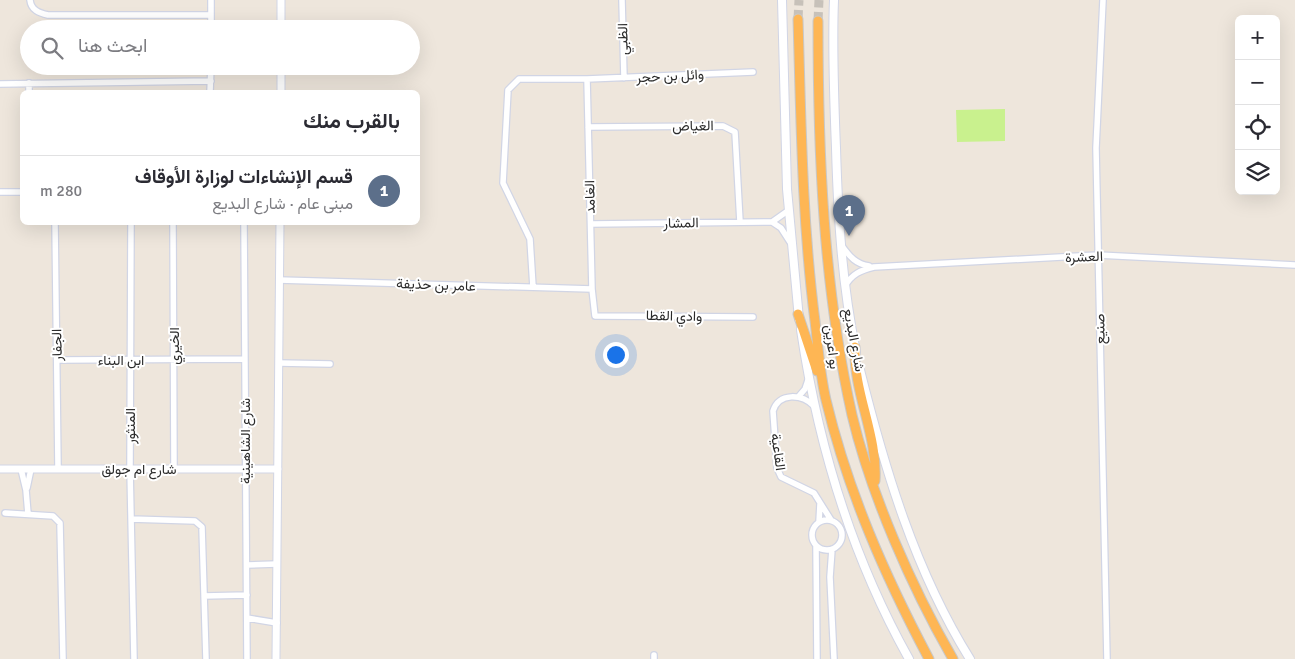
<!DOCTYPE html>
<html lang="ar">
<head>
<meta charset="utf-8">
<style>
	:root { --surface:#fff; --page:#f2f2f3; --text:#2b2b33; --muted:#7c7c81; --line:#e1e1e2; --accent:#3761ff }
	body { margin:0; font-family:Signika,Vazirmatn,sans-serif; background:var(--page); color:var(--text); direction:rtl }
	.controls { position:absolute; right:15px; top:15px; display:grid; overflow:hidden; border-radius:8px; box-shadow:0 5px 20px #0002 }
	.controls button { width:45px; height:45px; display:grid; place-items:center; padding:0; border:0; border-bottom:1px solid var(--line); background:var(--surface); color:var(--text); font:25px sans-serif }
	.you { position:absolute; left:615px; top:354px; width:18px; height:18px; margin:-12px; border:4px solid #fff; border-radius:50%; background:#1a73e8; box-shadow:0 0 0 8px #1a73e833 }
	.badge { display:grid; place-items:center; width:32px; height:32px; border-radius:50%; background:var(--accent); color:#fff; font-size:16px; font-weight:700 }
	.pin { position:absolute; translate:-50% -41px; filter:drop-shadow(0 1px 2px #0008) }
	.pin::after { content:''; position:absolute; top:26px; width:18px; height:15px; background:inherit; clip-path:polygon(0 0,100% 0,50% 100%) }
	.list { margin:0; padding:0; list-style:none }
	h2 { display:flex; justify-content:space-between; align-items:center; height:65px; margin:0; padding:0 20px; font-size:21px }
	h2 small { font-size:16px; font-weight:400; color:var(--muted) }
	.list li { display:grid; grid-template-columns:32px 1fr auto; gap:15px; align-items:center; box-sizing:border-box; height:70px; padding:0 20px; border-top:1px solid var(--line) }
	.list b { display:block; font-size:19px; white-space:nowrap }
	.list p { margin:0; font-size:16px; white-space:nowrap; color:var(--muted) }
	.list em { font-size:16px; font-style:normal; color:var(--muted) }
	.icon { flex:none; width:28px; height:28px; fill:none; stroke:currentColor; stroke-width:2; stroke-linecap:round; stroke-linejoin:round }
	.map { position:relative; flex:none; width:1295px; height:659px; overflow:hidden; direction:ltr }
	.search { position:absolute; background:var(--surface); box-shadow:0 5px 20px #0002; left:20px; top:20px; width:400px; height:55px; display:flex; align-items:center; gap:12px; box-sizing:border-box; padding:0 18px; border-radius:28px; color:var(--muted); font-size:19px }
	.panel { position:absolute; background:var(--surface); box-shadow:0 5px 20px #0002; left:20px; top:90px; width:400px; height:135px; border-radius:8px; direction:rtl }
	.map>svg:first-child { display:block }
	.pitch { fill:#c9f18e }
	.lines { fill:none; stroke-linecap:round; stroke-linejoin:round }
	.trunk-tunnel { stroke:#c7c1b9; stroke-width:9; stroke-dasharray:9 4.5; stroke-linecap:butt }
	.minor-casing { stroke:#d1d5e5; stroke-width:8 }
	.tertiary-casing { stroke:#d1d5e5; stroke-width:9 }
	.secondary-casing { stroke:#d1d5e5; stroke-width:10 }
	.trunk-casing { stroke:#c8c8c8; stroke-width:11 }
	.minor { stroke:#fff; stroke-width:5.5 }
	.tertiary { stroke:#fff; stroke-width:7 }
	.secondary { stroke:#fff; stroke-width:8 }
	.trunk { stroke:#feb654; stroke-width:9 }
	.labels { text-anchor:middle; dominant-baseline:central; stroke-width:4; stroke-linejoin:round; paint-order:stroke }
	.street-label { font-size:14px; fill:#2b2b2b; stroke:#fff }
</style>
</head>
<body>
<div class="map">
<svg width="1295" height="659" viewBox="0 0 1295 659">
	<rect width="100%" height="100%" fill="#eee6dc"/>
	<path class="pitch" d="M 1005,109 L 1005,141 L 957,142 L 956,110 Z"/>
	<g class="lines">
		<path class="trunk-tunnel" d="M 798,19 L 799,0
			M 818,21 L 819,0"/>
		<defs>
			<path id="minor" d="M 30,0 C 31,10 39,13 48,15 L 210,15
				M 622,0 L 624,78
				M 1103,0 L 1096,148 L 1107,659
				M 211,29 L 211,0
				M 587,79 L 592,289 L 595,316 L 753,317
				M 29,83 L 29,92
				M 0,84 L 211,81
				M 210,92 L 211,66
				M 588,127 L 723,126 L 735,132 L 740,222
				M 0,192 L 22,192
				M 55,222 L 58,468
				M 131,222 L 130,469 L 134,659
				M 173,222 L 174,469
				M 244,222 L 247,659
				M 772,222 L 781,228 L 790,242
				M 591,224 L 772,222 L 789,210
				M 842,246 C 850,257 856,264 869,266
				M 279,280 L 592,289
				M 845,286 C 852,274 861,270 874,267 L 1098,255 L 1295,265
				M 533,287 L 530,239 L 503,183 L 508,90 L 519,79 L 587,79 L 753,72
				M 57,360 L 245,359
				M 279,363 L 330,364
				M 799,396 L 805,389 L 808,380
				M 814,406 C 802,394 779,392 773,411 L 777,468 L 781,477 L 814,493 L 831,520
				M 21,469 L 26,490 L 28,514
				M 27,488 L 31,469
				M 5,513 L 53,516 L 60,523 L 63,659
				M 131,519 L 195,521 L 202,527 L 206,659
				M812 535a15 15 0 1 1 30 0a15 15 0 1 1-30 0Z
				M 819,522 L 820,504
				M 816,546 L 817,659
				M 832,549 L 830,577 L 834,659
				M 247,565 L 277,564
				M 204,596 L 247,595
				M 247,618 L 277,623
				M 654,655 L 654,659"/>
			<path id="tertiary" d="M 281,29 L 281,0
				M 281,92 L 281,66
				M 0,469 L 278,469
				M 276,659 L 280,222"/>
			<path id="secondary" d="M 782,0 L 787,189 L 799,319
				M 834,0 C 832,50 834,98 836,148 C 838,217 842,284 856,352
				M 801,330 C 818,445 852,557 909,659
				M 860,370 C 885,470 915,571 970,659"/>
			<path id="trunk" d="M 798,19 C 801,120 802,221 815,321 C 818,347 820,374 826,400 C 848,492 885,576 929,659
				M 818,21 C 818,153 823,285 852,415 C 871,495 912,588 953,659
				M 798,314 L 817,371
				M 855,347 C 853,392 878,435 875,481"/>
		</defs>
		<use href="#minor" class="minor-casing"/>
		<use href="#tertiary" class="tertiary-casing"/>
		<use href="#secondary" class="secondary-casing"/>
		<use href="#trunk" class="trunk-casing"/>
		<use href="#minor" class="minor"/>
		<use href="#tertiary" class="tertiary"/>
		<use href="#secondary" class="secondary"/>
		<use href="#trunk" class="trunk"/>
	</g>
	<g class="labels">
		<g class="street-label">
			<text transform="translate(623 39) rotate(-91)">الظبي</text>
			<text transform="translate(670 76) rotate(-3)">وائل بن حجر</text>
			<text transform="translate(693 126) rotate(-1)">الغياض</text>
			<text transform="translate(590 197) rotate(-91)">الغامد</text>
			<text transform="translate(681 223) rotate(-1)">المشار</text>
			<text transform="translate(1084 257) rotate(-2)">العشرة</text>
			<text transform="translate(436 285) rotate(2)">عامر بن حذيفة</text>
			<text transform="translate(674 316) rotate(1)">وادي القطا</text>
			<text transform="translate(1100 329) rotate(-91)">صنيع</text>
			<text transform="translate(854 340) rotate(79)">شارع البديع</text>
			<text transform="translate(57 345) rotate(-91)">الجفار</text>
			<text transform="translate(174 346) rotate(-90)">الخيري</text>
			<text transform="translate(832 347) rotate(83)">بو اعرين</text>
			<text x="121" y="360">ابن البناء</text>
			<text transform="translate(130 426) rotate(-90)">المنثور</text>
			<text transform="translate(245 441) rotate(-90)">شارع الشاهينية</text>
			<text transform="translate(778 452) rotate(82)">القاعية</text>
			<text x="139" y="469">شارع ام جولق</text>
		</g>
	</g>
</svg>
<div class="controls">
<button>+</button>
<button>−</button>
<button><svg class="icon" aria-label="locate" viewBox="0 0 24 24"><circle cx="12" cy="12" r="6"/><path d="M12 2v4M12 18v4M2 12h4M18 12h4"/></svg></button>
<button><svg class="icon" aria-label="layers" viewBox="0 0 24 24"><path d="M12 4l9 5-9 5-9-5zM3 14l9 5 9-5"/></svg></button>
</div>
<div class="you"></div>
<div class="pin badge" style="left:849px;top:236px;background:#5c6f8a">1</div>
<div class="search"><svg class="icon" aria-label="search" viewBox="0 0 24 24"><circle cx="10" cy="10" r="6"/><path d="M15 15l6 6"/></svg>ابحث هنا</div>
<section class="panel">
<h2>بالقرب منك<small></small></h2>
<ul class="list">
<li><span class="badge" style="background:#5c6f8a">1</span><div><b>قسم الإنشاءات لوزارة الأوقاف</b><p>مبنى عام · شارع البديع</p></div><em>280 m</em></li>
</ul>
</section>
</div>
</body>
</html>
